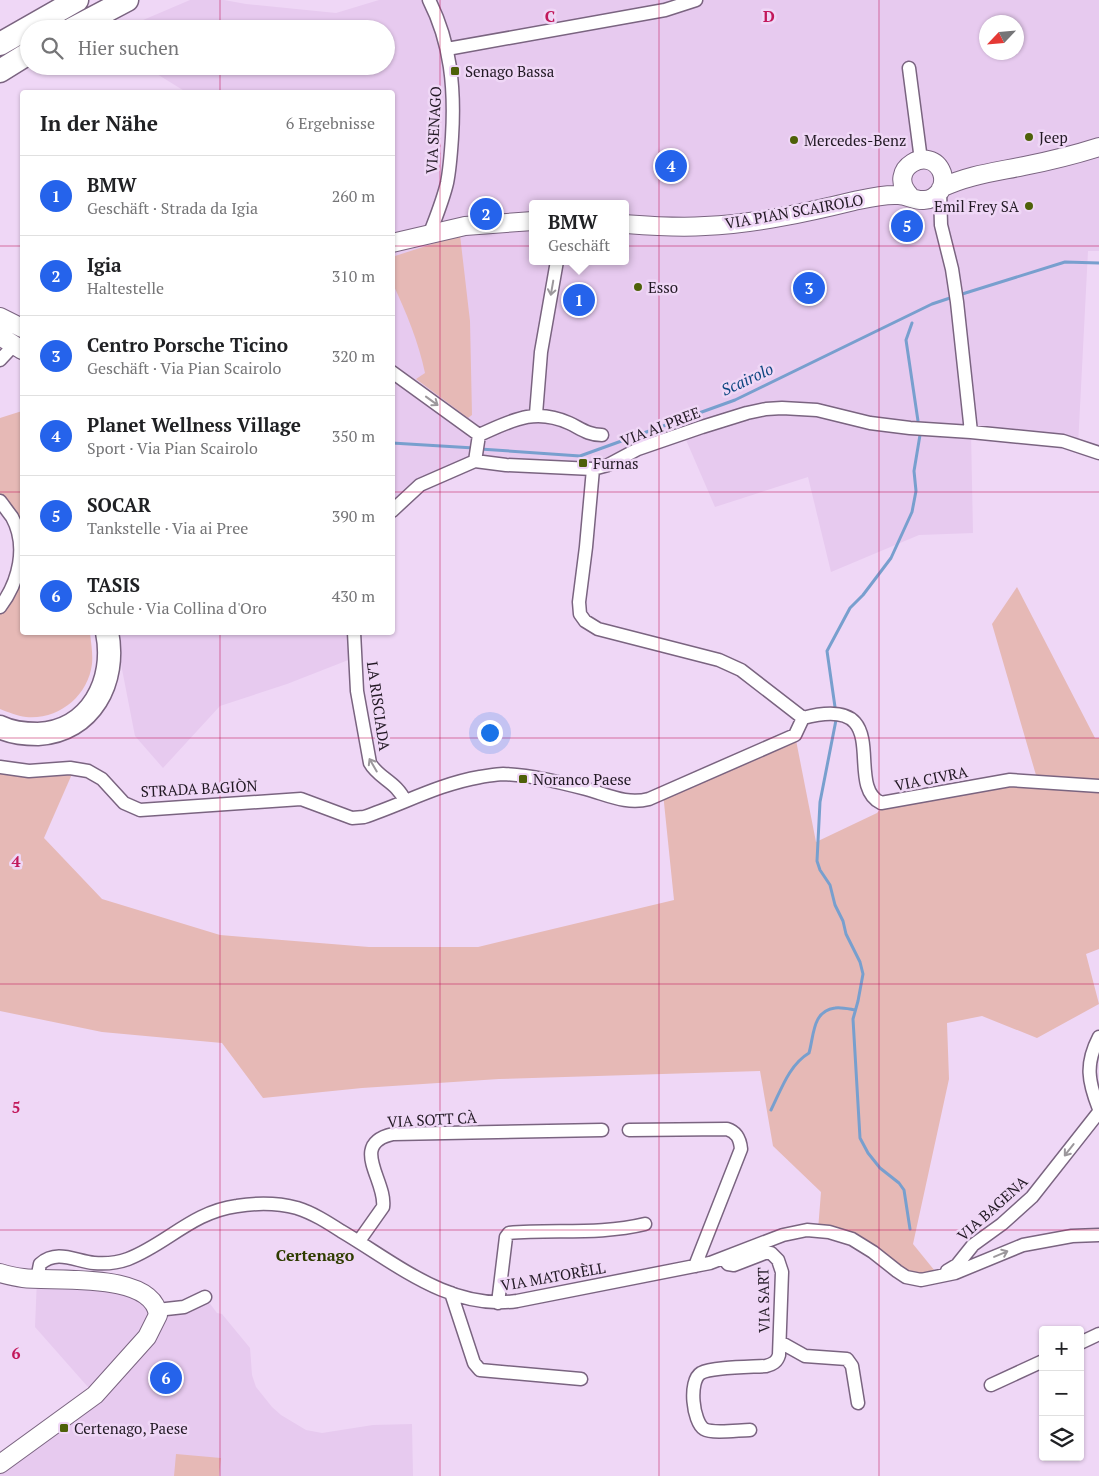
<!DOCTYPE html>
<html lang="de">
<head>
<meta charset="utf-8">
<style>
	:root { --surface:#fff; --page:#f6f6f6; --text:#202124; --muted:#757577; --line:#e0e0e0; --accent:#2563eb }
	body { margin:0; font-family:"PT Serif",serif; background:var(--page); color:var(--text) }
	.controls { position:absolute; right:15px; bottom:15px; display:grid; overflow:hidden; border-radius:5px; box-shadow:0 1px 4px #0004 }
	.controls button { width:45px; height:45px; display:grid; place-items:center; padding:0; border:0; border-bottom:1px solid var(--line); background:var(--surface); color:var(--text); font:25px sans-serif }
	.compass { position:absolute; left:979px; top:15px; width:45px; height:45px; border-radius:50%; background:var(--surface); box-shadow:0 1px 4px #0004; rotate:244deg }
	.you { position:absolute; left:489px; top:732px; width:18px; height:18px; margin:-12px; border:4px solid #fff; border-radius:50%; background:#1a73e8; box-shadow:0 0 0 8px #1a73e833 }
	.badge { display:grid; place-items:center; width:32px; height:32px; border-radius:50%; background:var(--accent); color:#fff; font-size:16px; font-weight:700 }
	.pin { position:absolute; translate:-50% -50%; border:2px solid #fff; box-shadow:0 1px 5px #0006 }
	.popup { position:absolute; left:529px; top:200px; width:100px; height:65px; box-sizing:border-box; display:grid; place-content:center; border-radius:5px; background:var(--surface); filter:drop-shadow(0 1px 4px #0005); font-size:16px; white-space:nowrap; color:var(--muted) }
	.popup b { font-size:19px; color:var(--text) }
	.popup::after { content:''; position:absolute; left:50%; top:100%; margin-left:-10px; border:10px solid transparent; border-top-color:var(--surface) }
	.list { margin:0; padding:0; list-style:none }
	h2 { display:flex; justify-content:space-between; align-items:center; height:65px; margin:0; padding:0 20px; font-size:21px }
	h2 small { font-size:16px; font-weight:400; color:var(--muted) }
	.list li { display:grid; grid-template-columns:32px 1fr auto; gap:15px; align-items:center; box-sizing:border-box; height:80px; padding:0 20px; border-top:1px solid var(--line) }
	.list b { display:block; font-size:19px; white-space:nowrap }
	.list p { margin:0; font-size:16px; white-space:nowrap; color:var(--muted) }
	.list em { font-size:16px; font-style:normal; color:var(--muted) }
	.icon { flex:none; width:28px; height:28px; fill:none; stroke:currentColor; stroke-width:2; stroke-linecap:round; stroke-linejoin:round }
	.map { position:relative; flex:none; width:1099px; height:1476px; overflow:hidden }
	.search { position:absolute; background:var(--surface); box-shadow:0 1px 4px #0004; left:20px; top:20px; width:375px; height:55px; display:flex; align-items:center; gap:12px; box-sizing:border-box; padding:0 18px; border-radius:28px; color:var(--muted); font-size:19px }
	.panel { position:absolute; background:var(--surface); box-shadow:0 1px 4px #0004; left:20px; top:90px; width:375px; height:545px; border-radius:5px }
	.map>svg:first-child { display:block }
	.built { fill:#e7caef; fill-rule:evenodd }
	.green { fill:#e6b9b6 }
	.lines { fill:none; stroke-linecap:round; stroke-linejoin:round }
	.stream { stroke:#789fce; stroke-width:3 }
	.street-casing { stroke:#7a6480; stroke-width:15 }
	.secondary-casing { stroke:#7a6480; stroke-width:20 }
	.highway-casing { stroke:#7a6480; stroke-width:25 }
	.street { stroke:#fff; stroke-width:12 }
	.secondary { stroke:#fff; stroke-width:18 }
	.highway { stroke:#fff; stroke-width:22 }
	.oneway { stroke:#9c989c }
	.grid { fill:none; stroke:#c2185b; stroke-width:1; stroke-opacity:0.55 }
	.poi-dot { fill:#4e6109; stroke:#efd7f6; stroke-width:2 }
	.labels { text-anchor:middle; dominant-baseline:central; stroke-width:5; stroke-linejoin:round; paint-order:stroke }
	.poi-label { font-size:15px; fill:#221924; stroke:#efd7f6; text-anchor:start }
	.street-label { font-size:15px; fill:#221924; stroke:#efd7f6 }
	.water-label { font-size:16px; font-style:italic; fill:#0c457f; stroke:#efd7f6 }
	.neighbourhood-label { font-size:16px; font-weight:bold; fill:#2f3c00; stroke:#efd7f6 }
	.grid-label { font-size:16px; text-anchor:middle; font-weight:bold; fill:#c2185b; stroke:#efd7f6; stroke-width:5; stroke-linejoin:round; paint-order:stroke }
</style>
</head>
<body>
<div class="map">
<svg width="1099" height="1476" viewBox="0 0 1099 1476">
	<rect width="100%" height="100%" fill="#efd7f6"/>
	<path class="built" d="M 190,0 L 224,0 L 246,4 L 336,13 L 379,0 L 1099,0 L 1099,251 L 1088,251 L 1078,446 L 971,432 L 973,533 L 919,535 L 831,572 L 808,477 L 715,507 L 683,433 L 593,469 L 475,461 L 420,485 L 393,511 L 392,92 L 186,92 L 144,66 L 386,66 L 386,29 L 122,29 ZM 986,22 L 1016,22 L 1016,52 L 986,52 ZM 533,204 L 625,204 L 625,261 L 533,261 Z
		M 118,633 L 354,633 L 356,657 L 287,684 L 220,706 L 163,768 L 135,736 L 120,659 Z
		M 37,1279 L 98,1280 L 156,1306 L 205,1297 L 217,1313 L 222,1314 L 250,1348 L 252,1375 L 256,1387 L 272,1407 L 281,1415 L 306,1430 L 322,1433 L 373,1425 L 412,1424 L 413,1476 L 0,1476 L 0,1464 L 95,1395 L 35,1327 Z"/>
	<path class="green" d="M 460,235 L 470,321 L 472,415 L 468,418 L 416,379 L 425,373 C 419,343 406,312 393,284 L 395,282 L 393,275 L 392,257 Z
		M 22,411 L 22,526 L 0,496 L 0,418 Z
		M 22,538 L 22,632 L 90,633 C 91,643 93,653 92,664 C 88,696 59,720 26,717 C 17,716 8,712 0,709 L 0,614 L 20,585 Z
		M 1017,587 L 1095,738 L 1099,738 L 1099,949 L 1086,954 L 1099,1004 L 1037,1038 L 982,1016 L 947,1023 L 949,1079 L 913,1244 L 939,1276 L 921,1280 L 873,1252 L 818,1230 L 821,1192 L 773,1146 L 760,1071 L 499,1079 L 362,1088 L 263,1098 L 222,1043 L 102,1032 L 0,1011 L 0,773 L 35,777 L 72,774 L 44,838 L 102,899 L 220,935 L 369,947 L 478,947 L 674,900 L 663,793 L 795,735 L 816,842 L 877,813 L 886,803 L 1038,782 L 992,624 Z
		M 176,1454 L 221,1458 L 219,1476 L 174,1476 Z"/>
	<g class="lines">
		<path class="stream" d="M 959,295 L 1065,262 L 1099,263
			M 912,323 L 906,340 L 918,421
			M 392,443 L 474,448
			M 480,449 L 580,456 L 735,400 L 932,304 L 953,297
			M 835,707 L 827,651 L 850,608 L 863,595 L 891,558 L 912,512 L 916,491 L 914,471 L 920,435
			M 836,720 L 820,802 L 817,861 L 820,870 L 830,885 L 835,905 L 843,921 L 846,934 L 860,962 L 863,974 L 858,1001 L 853,1019 L 860,1138 L 868,1153 L 880,1168 L 899,1183 L 904,1190 L 910,1229
			M 771,1110 C 781,1090 789,1065 809,1053 C 814,1036 812,1011 835,1008 C 841,1007 849,1009 855,1010"/>
		<defs>
			<path id="street" d="M 429,0 C 451,43 455,89 452,137 C 451,152 450,168 447,183 C 443,200 436,217 430,233
				M 447,49 L 665,10 L 696,0
				M 909,68 L 921,160
				M 940,191 L 941,225 L 952,269 L 957,302 L 971,432
				M 0,360 L 14,345
				M 392,372 L 479,435
				M 536,414 L 541,352 L 557,261
				M 479,435 C 511,421 534,407 569,423 C 580,428 588,435 602,435
				M 475,461 L 506,465 L 593,469 L 608,465 L 638,449 L 702,427 L 747,413 L 766,409 L 782,408 L 817,410 L 870,423 L 910,428 L 971,432 L 1063,441 L 1099,453
				M 475,461 L 479,435
				M 593,469 L 586,547 L 579,602 L 580,614 L 585,621 L 598,629 L 719,660 L 741,670 L 803,718
				M 0,501 C 4,506 8,512 12,517 C 28,546 19,582 0,607
				M 392,511 L 420,485 L 475,461
				M 354,632 L 357,691 L 370,763 C 378,778 397,782 405,801
				M 803,718 C 898,693 842,785 881,803 L 1010,780 L 1099,786
				M 0,767 L 29,771 L 70,768 L 88,771 L 102,779 L 124,803 L 140,810 L 301,799 L 352,818 L 364,817 C 403,804 439,784 480,777 C 488,776 496,774 503,774 C 531,775 559,782 586,789 C 608,795 627,805 649,799 L 795,735 L 803,718
				M 1099,1037 C 1085,1064 1088,1081 1099,1109
				M 629,1130 L 727,1129 C 737,1132 740,1139 741,1149 L 695,1266
				M 359,1241 L 383,1207 C 387,1181 348,1144 393,1134 L 602,1130
				M 724,1259 L 728,1264 L 734,1265 L 765,1253 L 771,1253 L 778,1260 L 782,1272 L 779,1355 C 777,1362 773,1364 766,1366 C 751,1367 712,1367 701,1373 C 688,1381 693,1422 704,1429 C 713,1434 739,1430 750,1430
				M 947,1271 L 957,1265 L 973,1245 L 1002,1224 L 1032,1197 L 1099,1112
				M 37,1279 L 40,1264 C 57,1249 75,1261 94,1263 C 106,1264 117,1263 128,1259 C 167,1244 192,1212 237,1206 C 256,1203 278,1203 297,1208 C 313,1213 327,1222 341,1231 C 394,1262 450,1311 517,1301 L 710,1263 L 783,1235 L 807,1230 L 829,1232 L 852,1239 L 873,1252 L 897,1271 L 906,1277 L 921,1280 L 955,1273 L 1023,1245 L 1072,1236 L 1099,1235
				M 451,1293 L 474,1363 L 480,1370 L 581,1379
				M 498,1303 L 506,1237 L 509,1233 C 554,1229 600,1235 645,1224
				M 157,1310 L 184,1307 L 205,1297
				M 780,1342 L 805,1356 L 847,1359 L 852,1366 L 858,1403
				M 1080,1343 L 1099,1334
				M 991,1385 L 1043,1361"/>
			<path id="secondary" d="M 941,188 C 968,175 995,172 1024,166 C 1049,161 1074,155 1099,147
				M 625,224 C 652,226 678,228 705,226 C 754,224 805,213 854,201 C 868,198 884,194 898,195 C 907,195 915,201 924,200 C 930,200 936,196 940,191 C 943,186 944,179 942,173 C 931,143 884,169 910,196
				M 392,243 L 465,226 L 533,221
				M 0,317 L 22,328
				M 0,336 L 22,350
				M 0,1273 C 7,1275 15,1277 23,1278 C 53,1282 153,1271 158,1315 L 147,1337 L 95,1395 L 0,1464"/>
			<path id="highway" d="M 72,29 L 127,0
				M 0,44 L 77,0
				M 0,71 L 29,53
				M 0,727 C 12,733 25,734 38,734 C 91,731 117,681 107,632"/>
		</defs>
		<use href="#street" class="street-casing"/>
		<use href="#secondary" class="secondary-casing"/>
		<use href="#highway" class="highway-casing"/>
		<use href="#street" class="street"/>
		<use href="#secondary" class="secondary"/>
		<use href="#highway" class="highway"/>
	</g>
	<defs><path id="oneway-shaft" d="M-6 0H5M1.5-3L5.5 0L1.5 3" fill="none" stroke-width="1.6" stroke-linecap="round" stroke-linejoin="round" transform="scale(1.25)"/></defs>
	<g class="oneway">
		<use href="#oneway-shaft" transform="translate(552 288) rotate(100)"/>
		<use href="#oneway-shaft" transform="translate(432 401) rotate(36)"/>
		<use href="#oneway-shaft" transform="translate(373 765) rotate(-120)"/>
		<use href="#oneway-shaft" transform="translate(1069 1150) rotate(128)"/>
		<use href="#oneway-shaft" transform="translate(1001 1254) rotate(-23)"/>
	</g>
	<path class="grid" d="M 220,0 L 220,29M 440,0 L 440,1476M 659,0 L 659,1476M 879,0 L 879,1476M 220,66 L 220,92M 0,246 L 22,246M 392,246 L 1099,246M 0,492 L 22,492M 392,492 L 1099,492M 220,632 L 220,1476M 0,738 L 1099,738M 0,984 L 1099,984M 0,1230 L 1099,1230"/>
	<g class="poi-dot">
		<rect x="450" y="66" width="10" height="10" rx="2.5"/>
		<circle cx="1029" cy="137" r="5"/>
		<circle cx="794" cy="140" r="5"/>
		<circle cx="1029" cy="206" r="5"/>
		<circle cx="638" cy="287" r="5"/>
		<rect x="578" y="458" width="10" height="10" rx="2.5"/>
		<rect x="518" y="774" width="10" height="10" rx="2.5"/>
		<rect x="59" y="1423" width="10" height="10" rx="2.5"/>
	</g>
	<g class="labels">
		<g class="poi-label">
			<text x="465" y="71">Senago Bassa</text>
			<text x="1039" y="137">Jeep</text>
			<text x="804" y="140">Mercedes-Benz</text>
			<text x="1019" y="206" text-anchor="end">Emil Frey SA</text>
			<text x="648" y="287">Esso</text>
			<text x="593" y="463">Furnas</text>
			<text x="533" y="779">Noranco Paese</text>
			<text x="74" y="1428">Certenago, Paese</text>
		</g>
		<g class="street-label">
			<text transform="translate(433 130) rotate(-87)">VIA SENAGO</text>
			<text transform="translate(794 211) rotate(-10)">VIA PIAN SCAIROLO</text>
			<text transform="translate(660 426) rotate(-21)">VIA AI PREE</text>
			<text transform="translate(379 706) rotate(82)">LA RISCIADA</text>
			<text transform="translate(931 778) rotate(-11)">VIA CIVRA</text>
			<text transform="translate(199 788) rotate(-3)">STRADA BAGIÒN</text>
			<text transform="translate(432 1119) rotate(-3)">VIA SOTT CÀ</text>
			<text transform="translate(992 1208) rotate(-42)">VIA BAGENA</text>
			<text transform="translate(553 1276) rotate(-10)">VIA MATORÈLL</text>
			<text transform="translate(763 1300) rotate(-91)">VIA SART</text>
		</g>
		<g class="water-label">
			<text transform="translate(747 379) rotate(-25)">Scairolo</text>
		</g>
		<g class="neighbourhood-label">
			<text x="315" y="1255">Certenago</text>
		</g>
	</g>
	<g class="grid-label">
		<text x="550" y="22">C</text>
		<text x="769" y="22">D</text>
		<text x="16" y="867">4</text>
		<text x="16" y="1113">5</text>
		<text x="16" y="1359">6</text>
	</g>
</svg>
<div class="controls">
<button>+</button>
<button>−</button>
<button><svg class="icon" aria-label="layers" viewBox="0 0 24 24"><path d="M12 4l9 5-9 5-9-5zM3 14l9 5 9-5"/></svg></button>
</div>
<svg class="compass" viewBox="-18 -18 36 36"><path d="M0-13l5 13h-10z" fill="#e53935"/><path d="M0 13l5-13h-10z" fill="#757577"/></svg>
<div class="you"></div>
<div class="pin badge" style="left:579px;top:300px">1</div>
<div class="popup"><b>BMW</b>Geschäft</div>
<div class="pin badge" style="left:486px;top:214px">2</div>
<div class="pin badge" style="left:809px;top:288px">3</div>
<div class="pin badge" style="left:671px;top:166px">4</div>
<div class="pin badge" style="left:907px;top:226px">5</div>
<div class="pin badge" style="left:166px;top:1378px">6</div>
<div class="search"><svg class="icon" aria-label="search" viewBox="0 0 24 24"><circle cx="10" cy="10" r="6"/><path d="M15 15l6 6"/></svg>Hier suchen</div>
<section class="panel">
<h2>In der Nähe<small>6 Ergebnisse</small></h2>
<ul class="list">
<li><span class="badge">1</span><div><b>BMW</b><p>Geschäft · Strada da Igia</p></div><em>260 m</em></li>
<li><span class="badge">2</span><div><b>Igia</b><p>Haltestelle</p></div><em>310 m</em></li>
<li><span class="badge">3</span><div><b>Centro Porsche Ticino</b><p>Geschäft · Via Pian Scairolo</p></div><em>320 m</em></li>
<li><span class="badge">4</span><div><b>Planet Wellness Village</b><p>Sport · Via Pian Scairolo</p></div><em>350 m</em></li>
<li><span class="badge">5</span><div><b>SOCAR</b><p>Tankstelle · Via ai Pree</p></div><em>390 m</em></li>
<li><span class="badge">6</span><div><b>TASIS</b><p>Schule · Via Collina d'Oro</p></div><em>430 m</em></li>
</ul>
</section>
</div>
</body>
</html>
